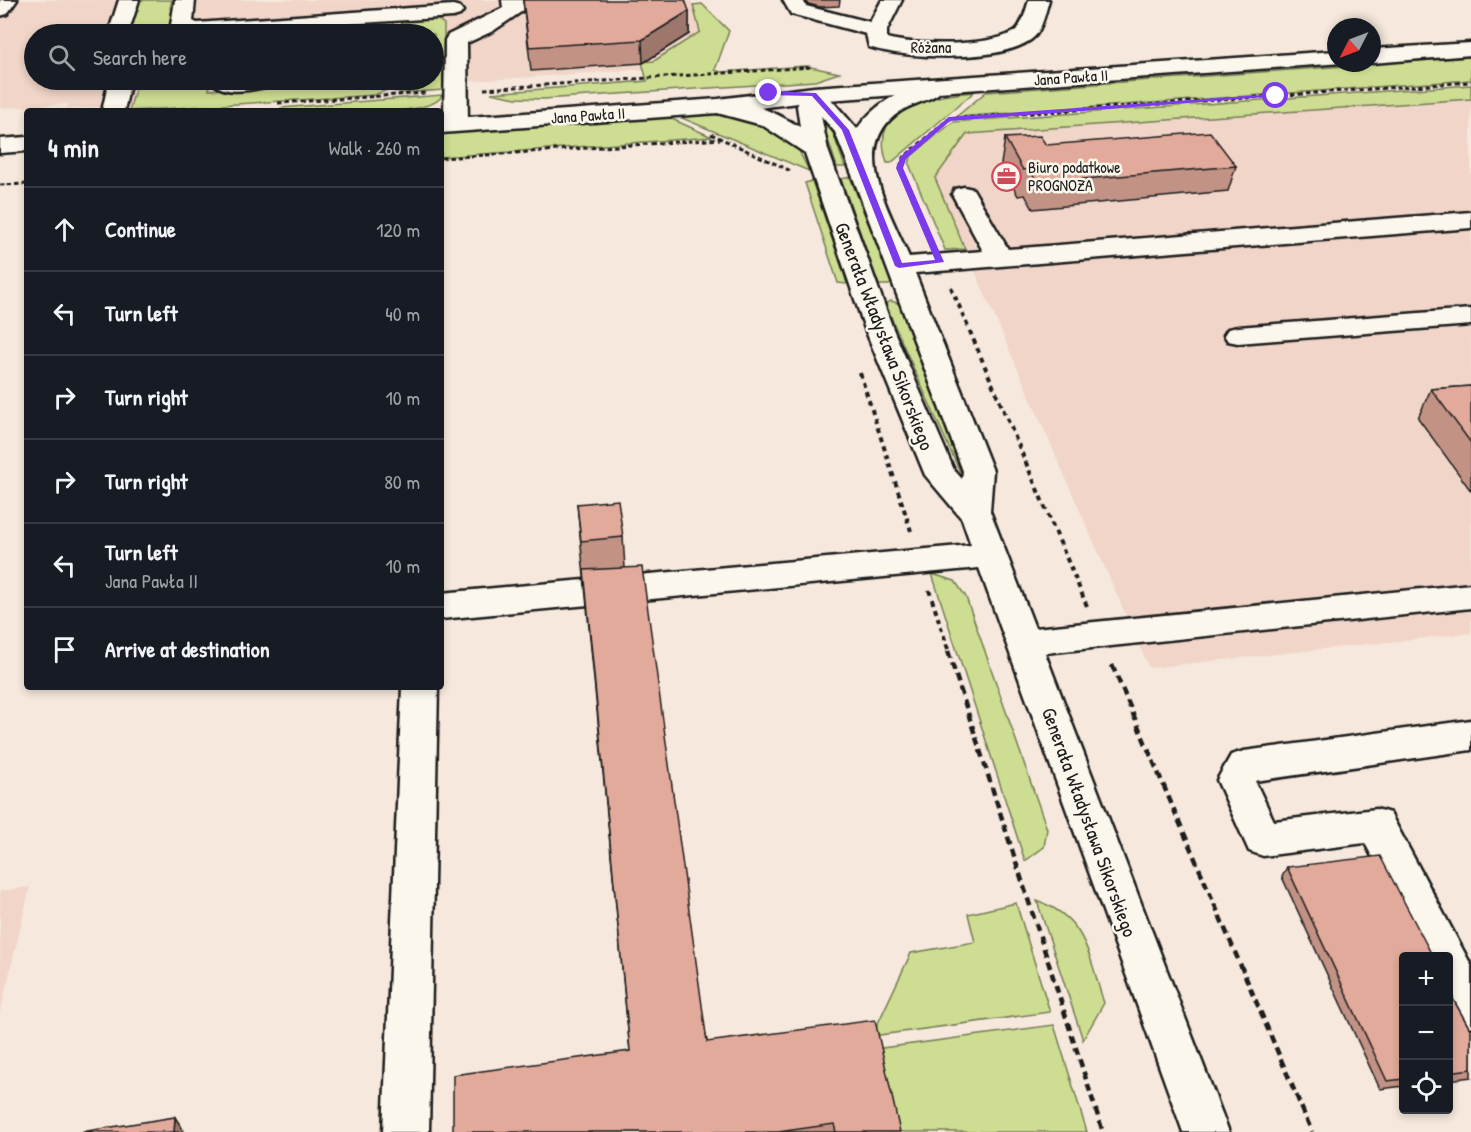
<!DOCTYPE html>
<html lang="en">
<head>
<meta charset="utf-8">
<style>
	:root { --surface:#171b24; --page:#242831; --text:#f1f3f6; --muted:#9ea1a6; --line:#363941 }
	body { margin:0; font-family:"Patrick Hand",sans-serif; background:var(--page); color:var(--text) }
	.controls { position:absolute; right:18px; bottom:18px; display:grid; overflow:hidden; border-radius:6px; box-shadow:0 3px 9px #0003 }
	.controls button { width:54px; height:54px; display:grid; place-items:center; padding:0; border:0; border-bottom:2px solid var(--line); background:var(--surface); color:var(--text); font:30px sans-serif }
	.compass { position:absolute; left:1327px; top:18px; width:54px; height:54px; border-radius:50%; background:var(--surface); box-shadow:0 3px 9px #0003; rotate:228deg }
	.stop { position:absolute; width:18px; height:18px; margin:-14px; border:4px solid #7c3aed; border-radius:50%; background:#fff }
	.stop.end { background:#7c3aed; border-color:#fff; box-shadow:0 2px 6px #0008 }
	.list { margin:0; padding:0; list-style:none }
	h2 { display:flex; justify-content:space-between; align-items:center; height:78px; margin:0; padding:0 24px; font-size:26px }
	h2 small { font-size:20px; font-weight:400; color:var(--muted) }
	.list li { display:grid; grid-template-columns:39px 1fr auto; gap:18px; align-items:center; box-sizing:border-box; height:84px; padding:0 24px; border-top:2px solid var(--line) }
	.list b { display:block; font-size:22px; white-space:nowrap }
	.list p { margin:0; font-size:20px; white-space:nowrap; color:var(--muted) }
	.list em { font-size:20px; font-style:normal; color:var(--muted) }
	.icon { flex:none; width:33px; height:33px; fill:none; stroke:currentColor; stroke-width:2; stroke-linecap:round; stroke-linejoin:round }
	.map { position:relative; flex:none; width:1471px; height:1132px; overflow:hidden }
	.search { position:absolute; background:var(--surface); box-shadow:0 3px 9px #0003; left:24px; top:24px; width:420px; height:66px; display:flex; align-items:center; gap:15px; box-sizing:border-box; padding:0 21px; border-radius:33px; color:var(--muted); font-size:22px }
	.panel { position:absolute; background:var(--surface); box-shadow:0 3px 9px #0003; left:24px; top:108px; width:420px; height:582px; border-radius:6px }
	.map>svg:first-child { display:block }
	.built { fill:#f0d5c8; fill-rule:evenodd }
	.green { fill:#cddd91; stroke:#747c56; stroke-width:1.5 }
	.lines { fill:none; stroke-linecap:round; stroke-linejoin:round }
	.minor-casing { stroke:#1c1c1c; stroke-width:5 }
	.major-casing { stroke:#1c1c1c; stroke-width:5 }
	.path-far2 { stroke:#1c1c1c; stroke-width:3; stroke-dasharray:4.5 3; stroke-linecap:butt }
	.path-far1 { stroke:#1c1c1c; stroke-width:4; stroke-dasharray:5 4.5; stroke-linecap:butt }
	.path { stroke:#1c1c1c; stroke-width:4.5; stroke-dasharray:8 5; stroke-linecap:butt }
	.minor { fill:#fbf7ec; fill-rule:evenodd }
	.major { fill:#fbf7ec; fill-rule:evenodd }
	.wall { fill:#c29285; stroke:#1c1c1c; stroke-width:1.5 }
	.shaded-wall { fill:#9e776c; stroke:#1c1c1c; stroke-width:1.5 }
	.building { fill:#e2aa9b; stroke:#1c1c1c; stroke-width:1.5 }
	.route { fill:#7c3aed }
	.labels { text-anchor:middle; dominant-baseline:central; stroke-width:5; stroke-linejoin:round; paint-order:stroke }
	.far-street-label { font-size:16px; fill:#1c1c1c; stroke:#fbf7ec }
	.far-poi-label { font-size:16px; fill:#1c1c1c; stroke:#fbf7ec; text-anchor:start }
	.street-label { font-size:20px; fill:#1c1c1c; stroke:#fbf7ec }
</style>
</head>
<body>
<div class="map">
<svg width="1471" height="1132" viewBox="0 0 1471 1132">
	<rect width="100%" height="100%" fill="#f6e8dc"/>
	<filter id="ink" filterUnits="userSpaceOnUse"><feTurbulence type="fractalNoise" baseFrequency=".0167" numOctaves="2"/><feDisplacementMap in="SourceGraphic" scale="12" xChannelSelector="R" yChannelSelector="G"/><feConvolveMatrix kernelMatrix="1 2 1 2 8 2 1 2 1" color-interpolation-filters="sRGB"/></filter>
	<g filter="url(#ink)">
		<path class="built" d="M 0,0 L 691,0 L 701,32 L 662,68 L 67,109 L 69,104 L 0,108 ZM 34,34 L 434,34 L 434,80 L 34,80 Z
			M 1471,99 L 1471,633 L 1149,668 L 934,178 L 967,134 Z
			M 30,887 L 0,1013 L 0,891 Z"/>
		<path class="green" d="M 140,0 L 172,0 L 170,8 L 176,14 L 175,28 L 182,32 L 193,33 L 129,34 Z
			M 702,4 L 729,31 L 715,70 L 721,72 L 806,66 L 839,73 L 815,81 L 543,99 L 516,98 L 491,93 L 647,81 L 642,62 L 654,61 L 700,32 L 693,5 Z
			M 435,18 L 444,24 L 444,90 L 399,93 L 400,80 L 434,80 L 434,34 L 401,34 L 402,19 Z
			M 393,20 L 392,34 L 290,34 L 304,25 Z
			M 1471,57 L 1471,80 L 956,117 L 986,92 Z
			M 138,80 L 211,80 L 209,90 L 305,84 L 306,80 L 391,80 L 389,89 L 375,95 L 129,111 Z
			M 1471,85 L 1471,99 L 967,134 L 935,178 L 965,249 L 945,250 L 909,164 L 911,156 L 953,122 Z
			M 974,92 L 891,163 L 887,163 C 867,104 932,96 974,92 Z
			M 442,95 C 433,120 308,111 281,111 L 281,108 Z
			M 709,112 L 757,119 L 797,147 L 809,171 L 677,116 Z
			M 663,115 L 712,137 L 441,157 L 441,132 Z
			M 821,119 L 828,119 L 845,167 L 837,167 Z
			M 850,177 L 867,221 L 894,273 L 894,281 L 889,285 L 879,285 L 841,179 Z
			M 812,181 L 844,274 L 847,284 L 838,283 L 805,183 Z
			M 891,301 L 903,305 L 911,315 L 960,472 L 893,322 L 886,303 Z
			M 932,574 L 955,581 L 966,597 L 1047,829 L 1044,847 L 1025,861 Z
			M 1037,901 C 1087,917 1089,958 1104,1003 L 1083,1040 Z
			M 1016,903 L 1050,1012 L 872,1036 L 911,953 L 975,942 L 968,914 Z
			M 1054,1025 L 1087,1132 L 888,1132 L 875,1049 Z"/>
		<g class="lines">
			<defs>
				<path id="minor" d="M 0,0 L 17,0 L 7,14 L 0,16 Z
					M 119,0 L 139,0 L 128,34 L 108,34 Z
					M 175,0 L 195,0 L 193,21 L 197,23 L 453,5 L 460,7 L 463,11 L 460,15 L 453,17 L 194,34 L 175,29 L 171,25 Z
					M 502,0 L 522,0 L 524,10 L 493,31 L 467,43 L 468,125 L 464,130 L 448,130 L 444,125 L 445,40 L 448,35 L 503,8 Z
					M 783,0 L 803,0 L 806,6 L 870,22 L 882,0 L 902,0 L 887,30 L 887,38 C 913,46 996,47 1016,30 C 1023,24 1026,9 1029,0 L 1049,0 C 1046,10 1043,26 1036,35 C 1010,64 904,59 869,47 L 866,34 L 791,14 Z
					M 109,80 L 131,80 L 124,111 L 102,111 Z
					M 211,80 L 277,80 L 274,85 C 256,89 223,98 211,80 Z
					M 934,80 L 942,82 L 945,87 C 937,99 913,103 901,111 C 847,146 891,213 909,257 L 983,251 L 952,194 L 955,189 L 964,187 L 973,189 L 1008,249 L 1471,212 L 1471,228 L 915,273 L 993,471 L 990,511 L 1035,628 L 1471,584 L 1471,608 L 1045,653 L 1229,1132 L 1183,1132 L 979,568 L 441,619 L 441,593 L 971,545 L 962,519 L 925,475 L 865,329 L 805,153 L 762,125 L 710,111 L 707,106 L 710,101 C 738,94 776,113 800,127 L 797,106 L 806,89 L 822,89 L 857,129 C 875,103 904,88 934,80 ZM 821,116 L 835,132 L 851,172 L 963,471 L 962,479 L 954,470 L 893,329 L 828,150 Z
					M 1471,309 L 1471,325 L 1238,343 L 1228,341 L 1224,335 L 1228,329 L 1238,327 Z
					M 402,687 L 438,687 L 429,1132 L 383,1132 Z
					M 1471,720 L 1471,750 L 1255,781 L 1274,821 L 1376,809 L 1390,813 L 1471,965 L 1471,1027 L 1456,1021 L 1448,1007 L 1448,956 L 1424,956 L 1365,843 L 1263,856 L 1249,851 L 1217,780 L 1231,755 L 1244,751 Z"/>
				<path id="major" d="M 1471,43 L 1471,55 L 1372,63 L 1372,49 Z
					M 1336,51 L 1336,63 L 1342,63 L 814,101 L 718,113 L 441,133 L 441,119 L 718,99 L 814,87 Z
					M 27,137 L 27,151 L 0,153 L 0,139 Z"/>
			</defs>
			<use href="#minor" class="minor-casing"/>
			<use href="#major" class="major-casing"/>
			<path class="path-far2" d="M 396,80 L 396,95
				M 484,89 L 812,67
				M 278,103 L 426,93
				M 167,111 L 217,108
				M 711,134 L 791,171
				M 441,158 L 721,139
				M 0,185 L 27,184
				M 929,236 L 900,168 L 903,158 L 949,119 L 1471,82"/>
			<path class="path-far1" d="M 951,287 L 1087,606
				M 860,373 L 911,531
				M 929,590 L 949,652"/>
			<path class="path" d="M 948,651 L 1103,1132
				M 1112,665 L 1312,1132"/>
			<use href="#minor" class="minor"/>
			<use href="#major" class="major"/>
		</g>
		<path class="wall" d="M 523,0 L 689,11 L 689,34 L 643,63 L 531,71 Z
			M 806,0 L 840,0 L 839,6 L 820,7 L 808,4 Z
			M 1005,138 L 1046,145 L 1236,166 L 1228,191 L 1033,209 L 1025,195 L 1018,196 L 1001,164 Z
			M 1471,386 L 1471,491 L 1418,418 L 1431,389 Z
			M 577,504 L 623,537 L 625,568 L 707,1042 L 900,1132 L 453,1132 L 630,1051 Z
			M 1287,867 L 1404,957 L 1404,1086 L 1380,1089 L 1282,877 Z
			M 1449,985 L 1453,999 L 1471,1031 L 1471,1077 L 1449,1080 Z"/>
		<path class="shaded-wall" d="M 689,11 L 689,34 L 643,63 L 642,40 Z
			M 175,1117 L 184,1131 L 184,1132 L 174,1132 Z"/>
		<path class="building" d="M 523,0 L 685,0 L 689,11 L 642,40 L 529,47 Z
			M 1210,132 L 1236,166 L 1037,183 L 1030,169 L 1023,170 L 1005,138 L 1040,136 L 1046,145 Z
			M 1471,386 L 1471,443 L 1431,389 Z
			M 618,500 L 623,537 L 581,541 L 577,504 Z
			M 642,567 L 707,1042 L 875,1020 L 900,1132 L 836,1132 L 834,1124 L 778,1132 L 453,1132 L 453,1075 L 630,1051 L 584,570 Z
			M 1380,856 L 1433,957 L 1404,957 L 1404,1079 L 1387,1081 L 1287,867 Z
			M 1449,985 L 1452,993 L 1453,999 L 1471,1031 L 1471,1069 L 1449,1072 Z
			M 175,1117 L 174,1132 L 81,1132 Z"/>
	</g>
	<path class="route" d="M 769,91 L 816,93 L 849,130 L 902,263 L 935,260 L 896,168 L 901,156 L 949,117 L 1276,94 L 1279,96 L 950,121 L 906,159 L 903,168 L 944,262 L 899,268 L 895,266 L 842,130 L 812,96 L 766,95 Z"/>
	<defs>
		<symbol id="office-ring" viewBox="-11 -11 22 22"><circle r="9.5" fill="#fbf7ec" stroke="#d1495b" stroke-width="1.5"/><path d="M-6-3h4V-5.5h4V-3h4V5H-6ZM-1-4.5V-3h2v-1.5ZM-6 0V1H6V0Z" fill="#d1495b"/></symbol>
	</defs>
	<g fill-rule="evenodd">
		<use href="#office-ring" x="990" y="160" width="33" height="33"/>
	</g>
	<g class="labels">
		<g class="far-street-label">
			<text x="931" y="47">Różana</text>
			<text transform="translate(1071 77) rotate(-4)">Jana Pawła II</text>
			<text transform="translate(588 115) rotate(-4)">Jana Pawła II</text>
		</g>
		<g class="far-poi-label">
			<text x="1028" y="167">Biuro podatkowe<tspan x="1028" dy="18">PROGNOZA</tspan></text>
		</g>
		<g class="street-label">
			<text transform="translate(885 336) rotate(69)">Generała Władysława Sikorskiego</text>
			<text transform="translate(1090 822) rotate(70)">Generała Władysława Sikorskiego</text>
		</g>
	</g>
</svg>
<div class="controls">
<button>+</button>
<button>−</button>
<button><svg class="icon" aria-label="locate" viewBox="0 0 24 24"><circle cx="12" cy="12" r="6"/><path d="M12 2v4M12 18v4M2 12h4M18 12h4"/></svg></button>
</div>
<svg class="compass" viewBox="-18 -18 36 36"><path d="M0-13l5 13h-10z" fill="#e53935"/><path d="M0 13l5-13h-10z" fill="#9ea1a6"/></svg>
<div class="stop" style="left:1276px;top:96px"></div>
<div class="stop end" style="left:769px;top:93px"></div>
<div class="search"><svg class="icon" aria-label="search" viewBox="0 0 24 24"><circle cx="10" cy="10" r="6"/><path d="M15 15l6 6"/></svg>Search here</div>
<section class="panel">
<h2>4 min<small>Walk · 260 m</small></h2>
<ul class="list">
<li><svg class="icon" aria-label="ahead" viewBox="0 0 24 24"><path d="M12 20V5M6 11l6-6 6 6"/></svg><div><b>Continue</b></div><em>120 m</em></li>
<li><svg class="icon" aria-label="left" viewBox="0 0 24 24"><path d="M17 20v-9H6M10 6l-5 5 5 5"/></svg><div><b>Turn left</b></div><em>40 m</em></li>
<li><svg class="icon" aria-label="right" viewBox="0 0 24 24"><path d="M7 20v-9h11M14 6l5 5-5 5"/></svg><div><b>Turn right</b></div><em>10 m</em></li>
<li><svg class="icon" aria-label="right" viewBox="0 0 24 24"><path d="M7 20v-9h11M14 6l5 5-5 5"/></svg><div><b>Turn right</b></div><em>80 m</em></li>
<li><svg class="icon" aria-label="left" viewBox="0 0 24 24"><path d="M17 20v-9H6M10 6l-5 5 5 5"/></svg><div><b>Turn left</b><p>Jana Pawła II</p></div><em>10 m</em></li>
<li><svg class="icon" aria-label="arrive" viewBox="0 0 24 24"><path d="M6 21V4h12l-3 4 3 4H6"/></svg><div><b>Arrive at destination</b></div></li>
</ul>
</section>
</div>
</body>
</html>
